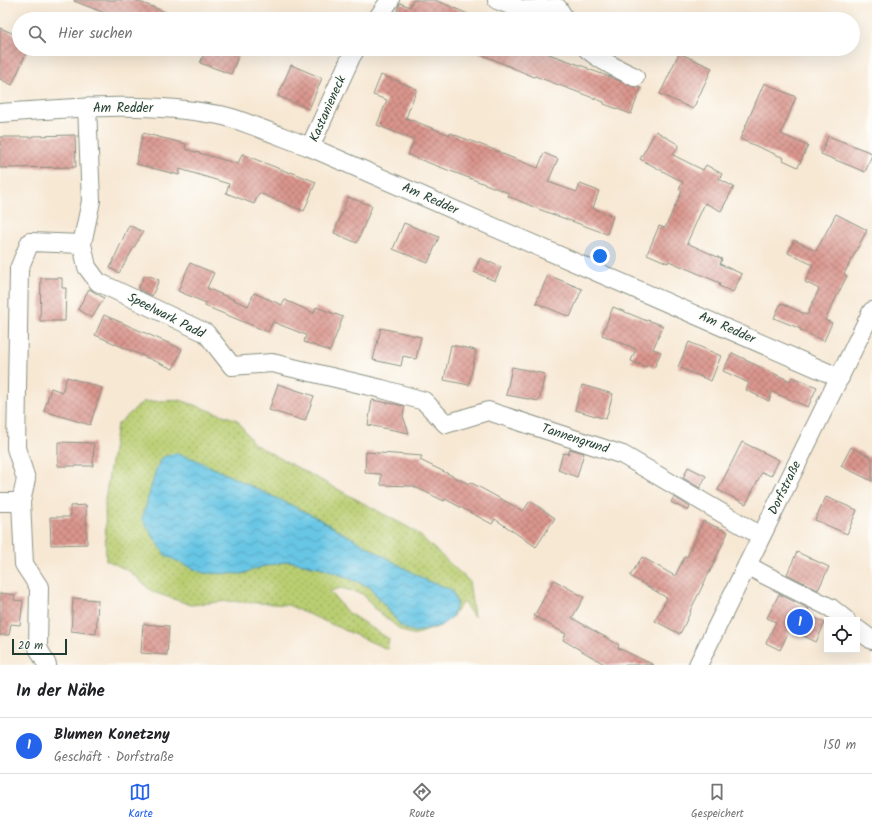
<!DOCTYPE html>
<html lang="de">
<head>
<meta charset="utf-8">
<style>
	:root { --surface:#fff; --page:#f6f6f6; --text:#202124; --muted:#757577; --line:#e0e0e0; --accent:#2563eb }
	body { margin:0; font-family:Kalam,sans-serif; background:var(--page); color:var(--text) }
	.controls { position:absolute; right:12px; bottom:12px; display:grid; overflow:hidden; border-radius:0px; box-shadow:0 4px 16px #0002 }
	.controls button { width:36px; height:36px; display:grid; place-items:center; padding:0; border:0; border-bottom:1px solid var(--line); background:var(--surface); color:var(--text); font:20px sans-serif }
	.scale { position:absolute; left:12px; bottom:10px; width:55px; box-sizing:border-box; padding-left:4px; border:2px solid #1f3d34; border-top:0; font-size:11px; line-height:14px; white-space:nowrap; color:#1f3d34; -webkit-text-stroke:3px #fdfcf7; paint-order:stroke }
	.you { position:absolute; left:600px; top:256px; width:14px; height:14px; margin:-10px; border:3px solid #fff; border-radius:50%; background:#1a73e8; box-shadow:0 0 0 6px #1a73e833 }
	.badge { display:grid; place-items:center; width:26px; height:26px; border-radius:50%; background:var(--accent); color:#fff; font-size:13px; font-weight:700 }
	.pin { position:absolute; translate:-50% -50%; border:2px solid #fff; box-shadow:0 1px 4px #0006 }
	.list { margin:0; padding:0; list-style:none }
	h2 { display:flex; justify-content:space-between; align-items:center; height:52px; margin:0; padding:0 16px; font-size:17px }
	h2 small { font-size:13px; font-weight:400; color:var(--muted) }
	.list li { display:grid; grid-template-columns:26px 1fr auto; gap:12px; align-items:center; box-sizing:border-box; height:56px; padding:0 16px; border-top:1px solid var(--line) }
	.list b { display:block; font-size:15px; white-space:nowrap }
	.list p { margin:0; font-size:13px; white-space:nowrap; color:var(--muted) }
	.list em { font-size:13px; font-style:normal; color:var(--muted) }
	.icon { flex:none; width:22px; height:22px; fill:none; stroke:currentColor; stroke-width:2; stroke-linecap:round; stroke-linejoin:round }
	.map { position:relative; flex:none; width:872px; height:665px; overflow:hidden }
	.search { position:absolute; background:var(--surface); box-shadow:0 4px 16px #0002; left:12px; right:12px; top:12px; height:44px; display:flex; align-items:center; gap:10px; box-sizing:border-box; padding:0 14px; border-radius:22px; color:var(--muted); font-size:15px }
	.sheet { height:108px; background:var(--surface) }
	nav { display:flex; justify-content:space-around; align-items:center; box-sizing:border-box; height:56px; border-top:1px solid var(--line); background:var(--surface); font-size:11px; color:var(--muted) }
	nav a { display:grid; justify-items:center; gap:2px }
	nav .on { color:var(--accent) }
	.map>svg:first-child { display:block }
	.grass { fill:url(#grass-dots); stroke:#6c8552 }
	.water { fill:url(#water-waves); stroke:#43828c }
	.building { fill:url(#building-cross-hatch) }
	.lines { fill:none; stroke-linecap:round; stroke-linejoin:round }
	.minor-casing { stroke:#8b9284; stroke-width:20 }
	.minor { stroke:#fff; stroke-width:18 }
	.labels { text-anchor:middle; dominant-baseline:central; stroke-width:3; stroke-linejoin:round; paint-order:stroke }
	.street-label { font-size:13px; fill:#1f3d34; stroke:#fdfcf7 }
</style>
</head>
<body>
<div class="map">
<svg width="872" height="665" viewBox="0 0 872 665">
	<defs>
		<pattern id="grass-dots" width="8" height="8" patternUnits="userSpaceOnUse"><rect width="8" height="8" fill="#b9cd71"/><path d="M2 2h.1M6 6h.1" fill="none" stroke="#96a85e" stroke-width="1.8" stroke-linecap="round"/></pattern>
		<pattern id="water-waves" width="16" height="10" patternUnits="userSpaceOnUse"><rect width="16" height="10" fill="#67c6e5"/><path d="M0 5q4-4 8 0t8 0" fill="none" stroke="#54a2ba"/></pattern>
		<pattern id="building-cross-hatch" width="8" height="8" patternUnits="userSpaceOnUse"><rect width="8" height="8" fill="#da958d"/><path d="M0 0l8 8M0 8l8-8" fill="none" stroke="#b07b74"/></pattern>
	</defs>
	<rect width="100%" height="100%" fill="#fdfcf7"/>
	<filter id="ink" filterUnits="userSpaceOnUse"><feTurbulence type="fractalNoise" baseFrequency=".025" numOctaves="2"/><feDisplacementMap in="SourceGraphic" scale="8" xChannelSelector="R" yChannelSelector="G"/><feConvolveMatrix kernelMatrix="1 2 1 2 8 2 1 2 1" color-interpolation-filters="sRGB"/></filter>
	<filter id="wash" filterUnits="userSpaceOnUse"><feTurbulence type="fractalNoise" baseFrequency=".012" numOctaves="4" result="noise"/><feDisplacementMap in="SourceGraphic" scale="16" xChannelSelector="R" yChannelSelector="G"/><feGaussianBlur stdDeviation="0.9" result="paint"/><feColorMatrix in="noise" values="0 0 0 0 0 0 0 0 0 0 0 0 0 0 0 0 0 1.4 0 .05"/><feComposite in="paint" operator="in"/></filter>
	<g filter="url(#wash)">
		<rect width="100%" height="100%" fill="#f7e8d4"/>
		<path class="grass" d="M 180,400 L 237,420 L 254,444 L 415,531 L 469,581 L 474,617 L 463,602 L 452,617 L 457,604 L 452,590 L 427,581 L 312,515 L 194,459 L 242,574 L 261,567 L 289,561 L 323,568 L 370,587 L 402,627 L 415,632 L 440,626 L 415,635 L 402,631 L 374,608 L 363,594 L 341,588 L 330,591 L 347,612 L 389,639 L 387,649 L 288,605 L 228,601 L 191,605 L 153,592 L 129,571 L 106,560 L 105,499 L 117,425 L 143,402 Z"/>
		<path class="water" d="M 175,453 L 194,459 L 312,515 L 427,581 L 452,590 L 457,604 L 452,617 L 440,626 L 415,632 L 402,627 L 370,587 L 323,568 L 289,561 L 261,567 L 242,574 L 203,573 L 166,556 L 142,519 L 156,470 L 161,458 Z"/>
		<g id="blocks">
			<path class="building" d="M 74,0 L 135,0 L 180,18 L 120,19 L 74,1 Z
				M 413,0 L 435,0 L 480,19 L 394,19 L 400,3 L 410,7 Z
				M 0,28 L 19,36 L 19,49 L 28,49 L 12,85 L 0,79 Z
				M 206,49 L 241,49 L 231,74 L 200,63 Z
				M 469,49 L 535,49 L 588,68 L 588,69 L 613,78 L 631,86 L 641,88 L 631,114 L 604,104 L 604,102 L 535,76 L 534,77 Z
				M 679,53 L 712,68 L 693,109 L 660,94 Z
				M 291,65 L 322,78 L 309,109 L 278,96 Z
				M 381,75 L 417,89 L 406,118 L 450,135 L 450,133 L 500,152 L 500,153 L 538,168 L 544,153 L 558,159 L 548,182 L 577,192 L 580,184 L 599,191 L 593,208 L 613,216 L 607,234 L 541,210 L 508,196 L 509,193 L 408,155 L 414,140 L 377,125 L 387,100 L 373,95 Z
				M 764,83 L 796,97 L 781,134 L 808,146 L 798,167 L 783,160 L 784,158 L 740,139 Z
				M 656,131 L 679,145 L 673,155 L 703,170 L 706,165 L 722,174 L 719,179 L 734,187 L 721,211 L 705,203 L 687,243 L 722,259 L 720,264 L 742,274 L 733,292 L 719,286 L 720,283 L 669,261 L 668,263 L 647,254 L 659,226 L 665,228 L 682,191 L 679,189 L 683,182 L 640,159 Z
				M 143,133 L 186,144 L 185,149 L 238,164 L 242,154 L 290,173 L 291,172 L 316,182 L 304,211 L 259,193 L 254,204 L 226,193 L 229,184 L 180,169 L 179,175 L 136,164 Z
				M 75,135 L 76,167 L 0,168 L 0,137 L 32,137 L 32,136 Z
				M 828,136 L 872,153 L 872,155 L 865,172 L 821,154 Z
				M 348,197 L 372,206 L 357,243 L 334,233 Z
				M 836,214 L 867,230 L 844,274 L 847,276 L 825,320 L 832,323 L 824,341 L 800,330 L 801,329 L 774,318 L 781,303 L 807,315 L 819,289 L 805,282 L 813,265 L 788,253 L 794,240 L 816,251 Z
				M 404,223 L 439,237 L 428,263 L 393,249 Z
				M 129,225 L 143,232 L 119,273 L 110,268 Z
				M 480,258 L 501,267 L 495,281 L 474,272 Z
				M 190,263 L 214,273 L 207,288 L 248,306 L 254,293 L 282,305 L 285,300 L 314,313 L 316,307 L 343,317 L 330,351 L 304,342 L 306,335 L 273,322 L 268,332 L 205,306 L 206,303 L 178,291 Z
				M 548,275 L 582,289 L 570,317 L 536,303 Z
				M 144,276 L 150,276 L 159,280 L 152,296 L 138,289 Z
				M 41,278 L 62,278 L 62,288 L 66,288 L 65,321 L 40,321 Z
				M 89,289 L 104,298 L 92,318 L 78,309 Z
				M 613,307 L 647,321 L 648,320 L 663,326 L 653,349 L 661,352 L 654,368 L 647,365 L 646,367 L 631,361 L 636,349 L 602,335 Z
				M 104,315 L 182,349 L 173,369 L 95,335 Z
				M 381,328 L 421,337 L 416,359 L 403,356 L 401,366 L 373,360 Z
				M 689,342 L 721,356 L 711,381 L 678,367 Z
				M 451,345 L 476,350 L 469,385 L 444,380 Z
				M 732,353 L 745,359 L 745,360 L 790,381 L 792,377 L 817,387 L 808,407 L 772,392 L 769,401 L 746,390 L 749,383 L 723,371 Z
				M 512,367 L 545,374 L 539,401 L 506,395 Z
				M 67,377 L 102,388 L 90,425 L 44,411 L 51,388 L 62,392 Z
				M 278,384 L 314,396 L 305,421 L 269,410 Z
				M 582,385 L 613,394 L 606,419 L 575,410 Z
				M 372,400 L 405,406 L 403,416 L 409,433 L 368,425 Z
				M 58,442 L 94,443 L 93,466 L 58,466 Z
				M 742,442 L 779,460 L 771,476 L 762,472 L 746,504 L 718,490 Z
				M 851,447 L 872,458 L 872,481 L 841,466 Z
				M 570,449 L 584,453 L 577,477 L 558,470 L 563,453 L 568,454 Z
				M 366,452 L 422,456 L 420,460 L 469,484 L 470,482 L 523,511 L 530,501 L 555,518 L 536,547 L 495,519 L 492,524 L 445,499 L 444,501 L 413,486 L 381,485 L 381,474 L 365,473 Z
				M 688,467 L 706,476 L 700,488 L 683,478 Z
				M 674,497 L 690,507 L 688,511 L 671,502 Z
				M 826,497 L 857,510 L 847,534 L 815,520 Z
				M 86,505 L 87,544 L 51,545 L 50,517 L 70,517 L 70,506 Z
				M 703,521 L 728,532 L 711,569 L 690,611 L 691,611 L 680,634 L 655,621 L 667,598 L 630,576 L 642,557 L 675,576 L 685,556 L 687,557 Z
				M 797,552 L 829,567 L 818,590 L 787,574 Z
				M 554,580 L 584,597 L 572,618 L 619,645 L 618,648 L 654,665 L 606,665 L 563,640 L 566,634 L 534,616 Z
				M 0,593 L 15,595 L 14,600 L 23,601 L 20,625 L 11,624 L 9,635 L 0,635 Z
				M 779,594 L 809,609 L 807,614 L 825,623 L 816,642 L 790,629 L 780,650 L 766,643 L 776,622 L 767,618 Z
				M 73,598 L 98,600 L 96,634 L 71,631 Z
				M 143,624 L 169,626 L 167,655 L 141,653 Z"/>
		</g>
	</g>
	<g filter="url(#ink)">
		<use href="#blocks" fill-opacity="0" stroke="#8b9284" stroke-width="1"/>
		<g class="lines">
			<defs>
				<path id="minor" d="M 497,0 L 523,10 L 558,8 L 565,19
					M 377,19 L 390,0
					M 587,49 C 601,61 618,69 635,77
					M 0,113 C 72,108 147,101 219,115 C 232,117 246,123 259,128 C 276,134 293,141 310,147 L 840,378
					M 310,147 L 351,57 L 356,49
					M 82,244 L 87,267 L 98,282 L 206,333 L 232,366 L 272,363 L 382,389 L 424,401 L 446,424 L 488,411 L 623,455 L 761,536
					M 0,502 L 21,502
					M 747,565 L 763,574 L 831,608 L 846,620
					M 857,629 L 872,640
					M 47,665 L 38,648 L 39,587 L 24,564 L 21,502 L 26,479 L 16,448 L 19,269 L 30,242 L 82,244 L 91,201 L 87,107
					M 698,665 L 872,311"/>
			</defs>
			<use href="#minor" class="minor-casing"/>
			<use href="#minor" class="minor"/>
		</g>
	</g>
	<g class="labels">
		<g class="street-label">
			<text x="123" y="108">Am Redder</text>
			<text transform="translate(328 109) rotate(-66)">Kastanieneck</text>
			<text transform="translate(430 199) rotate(24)">Am Redder</text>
			<text transform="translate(166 316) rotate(27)">Speelwark Padd</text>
			<text transform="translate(727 328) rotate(24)">Am Redder</text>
			<text transform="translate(575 439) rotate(18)">Tannengrund</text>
			<text transform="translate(785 488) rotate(-64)">Dorfstraße</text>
		</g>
	</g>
</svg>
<div class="controls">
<button><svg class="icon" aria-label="locate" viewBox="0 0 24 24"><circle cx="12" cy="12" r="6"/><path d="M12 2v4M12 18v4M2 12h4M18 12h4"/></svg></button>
</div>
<div class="scale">20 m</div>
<div class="you"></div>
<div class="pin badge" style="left:800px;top:622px">1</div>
<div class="search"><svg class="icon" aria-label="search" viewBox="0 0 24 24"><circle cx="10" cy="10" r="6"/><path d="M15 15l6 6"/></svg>Hier suchen</div>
</div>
<section class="sheet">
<h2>In der Nähe<small></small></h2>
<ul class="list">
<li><span class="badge">1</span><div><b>Blumen Konetzny</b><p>Geschäft · Dorfstraße</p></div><em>150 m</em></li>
</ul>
</section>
<nav>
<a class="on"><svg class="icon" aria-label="map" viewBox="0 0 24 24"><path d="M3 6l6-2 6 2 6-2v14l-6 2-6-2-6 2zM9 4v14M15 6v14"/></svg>Karte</a>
<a><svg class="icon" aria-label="directions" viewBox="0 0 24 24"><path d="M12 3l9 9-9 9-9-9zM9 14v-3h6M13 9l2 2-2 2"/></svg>Route</a>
<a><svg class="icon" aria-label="saved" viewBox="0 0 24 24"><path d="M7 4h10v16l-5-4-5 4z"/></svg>Gespeichert</a>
</nav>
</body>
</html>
